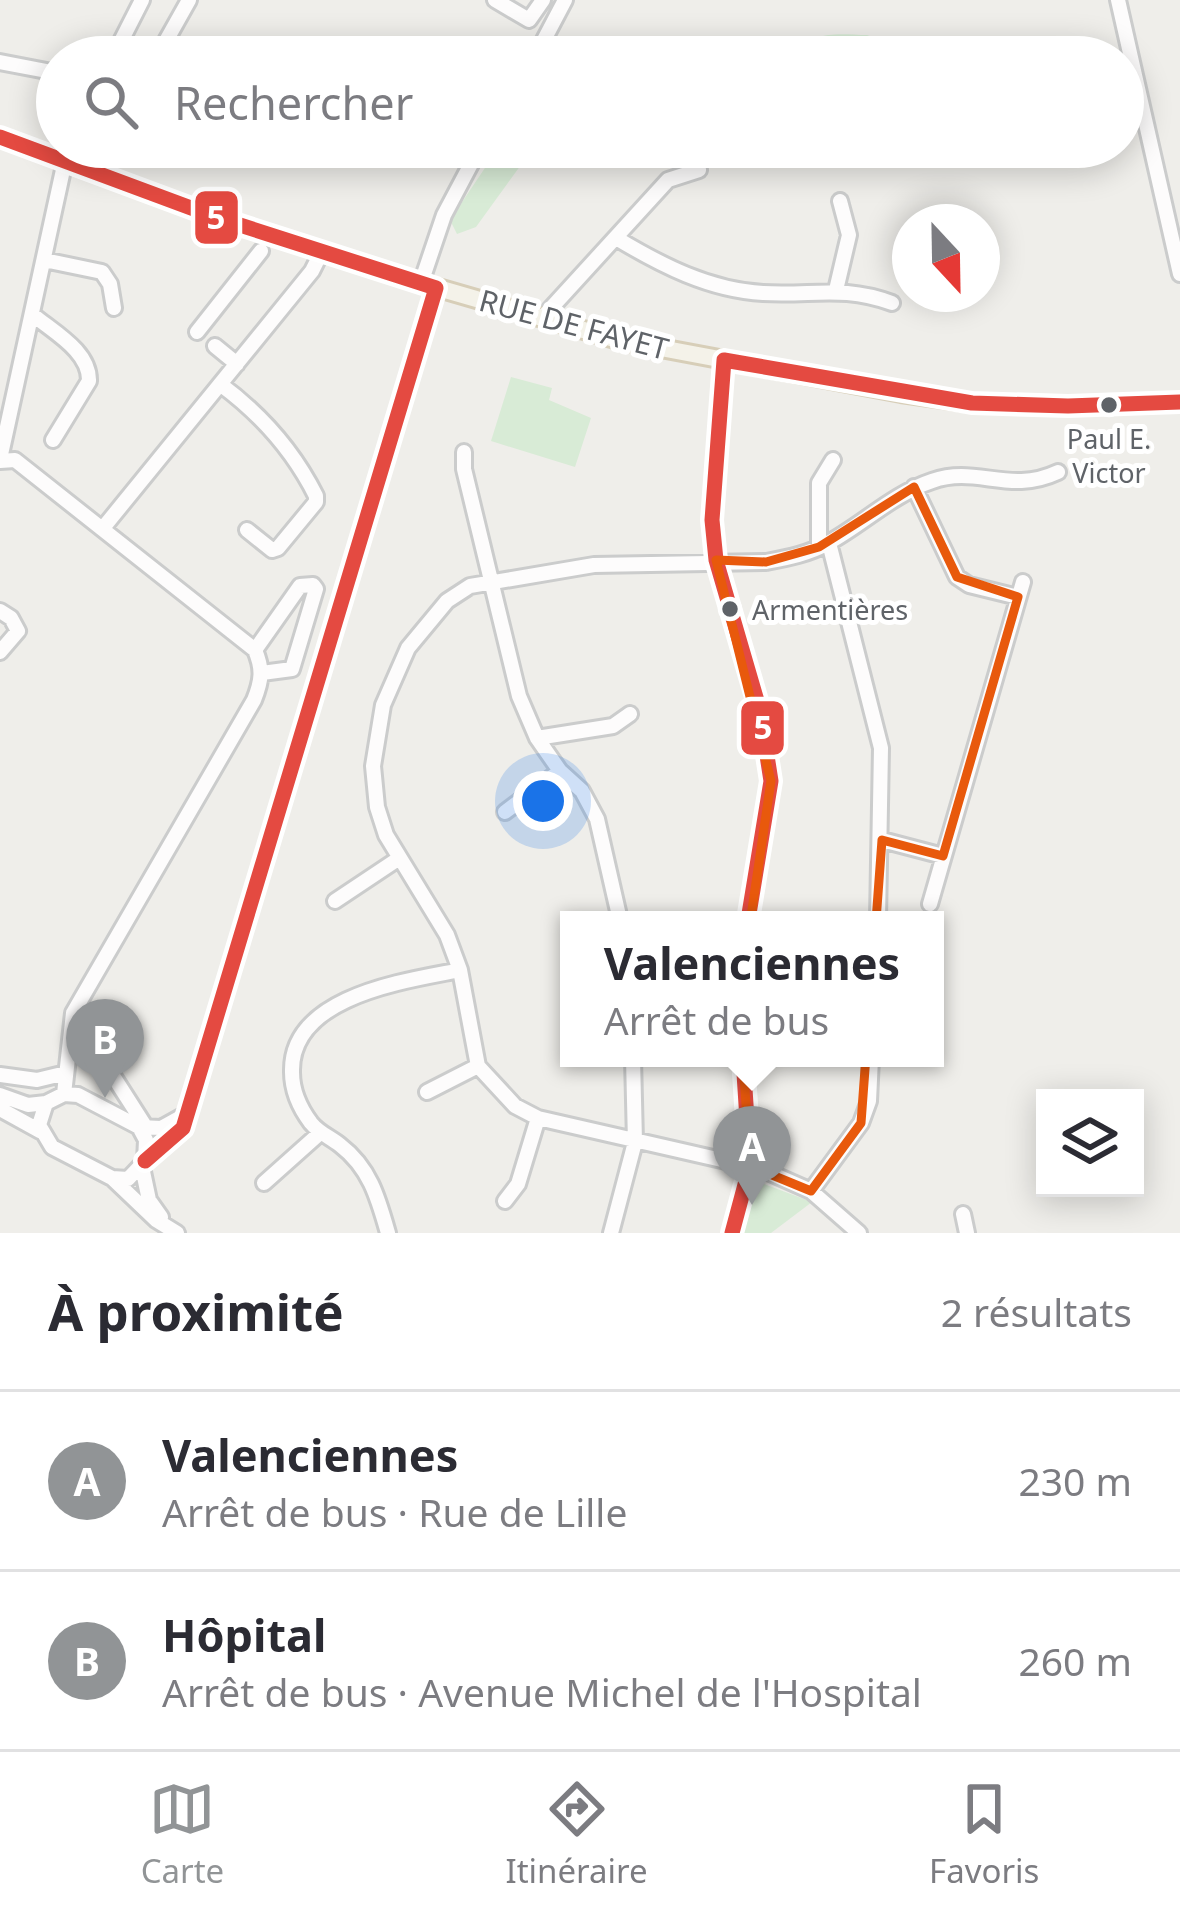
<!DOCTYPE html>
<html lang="fr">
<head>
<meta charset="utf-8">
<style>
	:root { --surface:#fff; --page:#f7f7f7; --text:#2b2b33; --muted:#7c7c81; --line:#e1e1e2; --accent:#919496 }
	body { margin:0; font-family:"Noto Sans",sans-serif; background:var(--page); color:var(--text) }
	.controls { position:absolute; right:36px; bottom:36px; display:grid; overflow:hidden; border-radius:0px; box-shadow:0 6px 30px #0003 }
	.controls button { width:108px; height:108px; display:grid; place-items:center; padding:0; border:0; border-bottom:3px solid var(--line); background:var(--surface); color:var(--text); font:60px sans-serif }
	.compass { position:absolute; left:892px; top:204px; width:108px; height:108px; border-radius:50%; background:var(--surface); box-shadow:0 6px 30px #0003; rotate:158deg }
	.you { position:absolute; left:543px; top:801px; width:42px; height:42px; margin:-30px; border:9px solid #fff; border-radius:50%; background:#1a73e8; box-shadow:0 0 0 18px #1a73e833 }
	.badge { display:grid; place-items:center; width:78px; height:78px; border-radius:50%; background:var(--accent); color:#fff; font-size:39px; font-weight:700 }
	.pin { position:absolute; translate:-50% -99px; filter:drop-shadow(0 3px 6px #0008) }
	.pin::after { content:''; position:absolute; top:63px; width:42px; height:36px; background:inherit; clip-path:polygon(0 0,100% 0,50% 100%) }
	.popup { position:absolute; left:560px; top:911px; width:384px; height:156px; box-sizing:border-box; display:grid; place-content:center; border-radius:0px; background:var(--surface); filter:drop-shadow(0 3px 9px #0005); font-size:39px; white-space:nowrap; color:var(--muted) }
	.popup b { font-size:45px; color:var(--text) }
	.popup::after { content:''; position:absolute; left:50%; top:100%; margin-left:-24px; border:24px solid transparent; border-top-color:var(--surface) }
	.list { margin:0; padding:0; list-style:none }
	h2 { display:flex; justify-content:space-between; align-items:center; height:156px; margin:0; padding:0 48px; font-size:51px }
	h2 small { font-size:39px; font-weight:400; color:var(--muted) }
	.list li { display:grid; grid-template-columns:78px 1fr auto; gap:36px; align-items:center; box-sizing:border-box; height:180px; padding:0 48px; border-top:3px solid var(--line) }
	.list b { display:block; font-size:45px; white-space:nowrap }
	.list p { margin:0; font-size:39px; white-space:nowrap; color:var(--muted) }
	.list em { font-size:39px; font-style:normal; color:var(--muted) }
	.icon { flex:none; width:66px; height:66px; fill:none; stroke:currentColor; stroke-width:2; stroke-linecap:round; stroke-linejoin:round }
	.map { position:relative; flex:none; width:1180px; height:1233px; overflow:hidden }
	.search { position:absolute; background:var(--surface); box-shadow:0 6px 30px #0003; left:36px; right:36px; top:36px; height:132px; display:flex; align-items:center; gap:30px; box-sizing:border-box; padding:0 42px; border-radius:66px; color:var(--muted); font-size:45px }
	.sheet { height:516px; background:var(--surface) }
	nav { display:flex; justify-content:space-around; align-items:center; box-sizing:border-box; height:168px; border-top:3px solid var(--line); background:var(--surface); font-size:33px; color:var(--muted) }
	nav a { display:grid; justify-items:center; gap:6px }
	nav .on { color:var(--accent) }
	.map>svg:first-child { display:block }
	.green { fill:#d8ebd6 }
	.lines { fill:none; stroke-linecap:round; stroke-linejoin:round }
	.minor-casing { stroke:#cbcccc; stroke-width:20 }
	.major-casing { stroke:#d7ceb8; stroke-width:22 }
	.minor { stroke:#fdfcfc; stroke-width:14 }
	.major { stroke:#f4f2e9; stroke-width:16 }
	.bus-1-casing { stroke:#fff; stroke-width:24 }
	.bus-1 { stroke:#e44a41; stroke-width:15 }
	.marked { fill:none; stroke:#e8590c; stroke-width:9; stroke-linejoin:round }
	.bus-dot { fill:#5f6368; stroke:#fff; stroke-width:4.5 }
	.labels { text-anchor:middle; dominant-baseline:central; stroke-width:10; stroke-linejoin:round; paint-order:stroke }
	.bus-label { font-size:27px; fill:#5f6368; stroke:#fff }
	.street-label { font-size:30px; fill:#5f6368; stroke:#fff }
	.line-badge { stroke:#fff; stroke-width:4.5 }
	.badge-label { font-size:33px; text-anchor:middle; font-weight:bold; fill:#fff }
</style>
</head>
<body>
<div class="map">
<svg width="1180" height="1233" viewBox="0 0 1180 1233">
	<rect width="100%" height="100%" fill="#efeeea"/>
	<path class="green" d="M 867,35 L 922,57 L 801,57 C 810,28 842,35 867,35 Z
		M 499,147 L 534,147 L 476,227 L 457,234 L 450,220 Z
		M 511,377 L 552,388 L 549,400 L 591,418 L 575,467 L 491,441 Z
		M 756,1181 L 812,1202 L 771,1233 L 743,1233 Z"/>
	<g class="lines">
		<defs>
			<path id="minor" d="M 495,0 L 529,20 L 543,0
				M 1118,0 L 1180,274
				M 113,57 L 142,0
				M 157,57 L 189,0
				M 535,57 L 565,0
				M 0,62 L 57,73
				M 92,171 L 106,147
				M 616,238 C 661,265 709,290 763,293 C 813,296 842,285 892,303
				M 44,260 L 102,272 L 110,284 L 114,308
				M 421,283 L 444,215 L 480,147
				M 836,290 L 849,235 L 840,201
				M 32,314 C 53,332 90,351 89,381 L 53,440
				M 542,318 L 668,180 L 699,170
				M 197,332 L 261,251
				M 215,346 L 237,364
				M 724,360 L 712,520 L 716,560 L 760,711 L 771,781 L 748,920
				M 220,384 C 262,415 293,450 316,496 L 316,502 L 278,548 L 272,550 L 247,530
				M 464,452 L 464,469 L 519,696 L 537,738 L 560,771 L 582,791 L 597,819 L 620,920
				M 0,459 L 68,147
				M 0,461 L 15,460 L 255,650 C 263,669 262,680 254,700 L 73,1013
				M 914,487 L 957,577 L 969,585 L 1018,597
				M 103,528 L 312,271 L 322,251
				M 829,543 L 881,748 L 878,920
				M 819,547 L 819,483 L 833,460
				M 0,611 L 11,618 L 18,631 L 0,652
				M 255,650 L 300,586 L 313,585 L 316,589 L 292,669 L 262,673
				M 537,738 L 613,726 L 630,714
				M 505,812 L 560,771
				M 882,840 L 943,856
				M 335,901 L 398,859
				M 930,904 L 1023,582
				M 0,1075 L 37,1080 L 66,1073
				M 427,1092 L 478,1066
				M 64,1094 L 73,1013 L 147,1129
				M 0,1095 L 28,1105 L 46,1103
				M 0,1109 L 40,1131
				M 139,1127 L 161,1128 L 188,1113
				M 145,1161 L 183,1128 L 188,1113 L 436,288
				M 142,1167 L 149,1200 L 161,1217
				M 112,1178 L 128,1179 L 145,1161 L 146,1140 L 139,1127 L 78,1095 L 64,1094 L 46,1103 L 39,1125 L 52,1147 L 112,1178 L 156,1220 L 177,1233
				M 264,1183 L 320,1133
				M 811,1191 L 861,1123 L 869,1101 L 871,1058
				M 505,1201 L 518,1184 L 538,1118
				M 963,1214 L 967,1233
				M 388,1233 C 378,1198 370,1168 340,1145 C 330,1137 319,1133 311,1123 C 299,1107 292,1091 292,1072 C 290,996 405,981 460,970
				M 611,1233 L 635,1142 L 633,1058
				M 732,1233 L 750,1166 L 743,1058
				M 859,1233 L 811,1191 L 761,1169 L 538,1118 L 515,1106 L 478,1066 L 460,970 L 447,935 L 386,835 L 377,807 L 373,766 L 383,705 L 408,648 L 447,601 L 470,586 L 594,565 L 766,562 C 787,558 809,554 828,543 C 863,524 893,494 932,481 C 977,465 1009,495 1058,472"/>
			<path id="major" d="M 0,137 L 218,218 L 421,283 L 618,340 L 901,393 L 972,403 L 1068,406 L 1180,402"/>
		</defs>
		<use href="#minor" class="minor-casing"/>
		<use href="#major" class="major-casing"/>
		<use href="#minor" class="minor"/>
		<use href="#major" class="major"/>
		<defs>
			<path id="bus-1" d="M 0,137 L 218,218 L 436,288
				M 724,360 L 712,520 L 716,560 L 760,711 L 771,781 L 748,920
				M 724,360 L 972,403 L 1068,406 L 1180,402
				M 145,1161 L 183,1128 L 436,288
				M 732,1233 L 750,1166 L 743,1058"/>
		</defs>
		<use href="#bus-1" class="bus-1-casing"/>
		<use href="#bus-1" class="bus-1"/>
	</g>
	<path class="marked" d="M 914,487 L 957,577 L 1018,597 L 943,856 L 882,840 L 861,1123 L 811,1191 L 750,1166 L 739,998 L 771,781 L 716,560 L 766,562 L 819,547 Z"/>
	<g class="bus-dot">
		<circle cx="1109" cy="405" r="10"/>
		<circle cx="730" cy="609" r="10"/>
	</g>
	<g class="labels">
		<g class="bus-label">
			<text x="1109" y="438">Paul E.<tspan x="1109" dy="34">Victor</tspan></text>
			<text x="752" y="609" text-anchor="start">Armentières</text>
		</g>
		<g class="street-label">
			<text transform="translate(574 324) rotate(15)">RUE DE FAYET</text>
		</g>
	</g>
	<g class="line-badge">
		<rect x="193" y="189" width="47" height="57" rx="12" fill="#e44a41"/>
		<rect x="739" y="699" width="47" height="58" rx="12" fill="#e44a41"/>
	</g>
	<g class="badge-label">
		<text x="216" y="229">5</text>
		<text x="763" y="739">5</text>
	</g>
</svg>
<div class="controls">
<button><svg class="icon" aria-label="layers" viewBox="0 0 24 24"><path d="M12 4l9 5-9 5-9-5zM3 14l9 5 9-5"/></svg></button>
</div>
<svg class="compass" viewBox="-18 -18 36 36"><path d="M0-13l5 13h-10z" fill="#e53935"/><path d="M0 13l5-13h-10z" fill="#7c7c81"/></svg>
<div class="you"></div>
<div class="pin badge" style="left:752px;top:1205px">A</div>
<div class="popup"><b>Valenciennes</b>Arrêt de bus</div>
<div class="pin badge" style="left:105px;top:1098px">B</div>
<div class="search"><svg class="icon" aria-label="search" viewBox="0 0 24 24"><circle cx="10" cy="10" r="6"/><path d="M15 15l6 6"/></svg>Rechercher</div>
</div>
<section class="sheet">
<h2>À proximité<small>2 résultats</small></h2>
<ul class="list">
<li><span class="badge">A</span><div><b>Valenciennes</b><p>Arrêt de bus · Rue de Lille</p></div><em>230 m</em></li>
<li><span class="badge">B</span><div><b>Hôpital</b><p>Arrêt de bus · Avenue Michel de l'Hospital</p></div><em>260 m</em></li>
</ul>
</section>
<nav>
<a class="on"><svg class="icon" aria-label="map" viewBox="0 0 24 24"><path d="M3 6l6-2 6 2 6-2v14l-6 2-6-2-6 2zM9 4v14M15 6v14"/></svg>Carte</a>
<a><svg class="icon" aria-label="directions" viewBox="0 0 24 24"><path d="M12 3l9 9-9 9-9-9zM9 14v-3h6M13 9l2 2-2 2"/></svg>Itinéraire</a>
<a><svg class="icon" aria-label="saved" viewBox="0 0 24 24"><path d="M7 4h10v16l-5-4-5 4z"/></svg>Favoris</a>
</nav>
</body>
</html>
